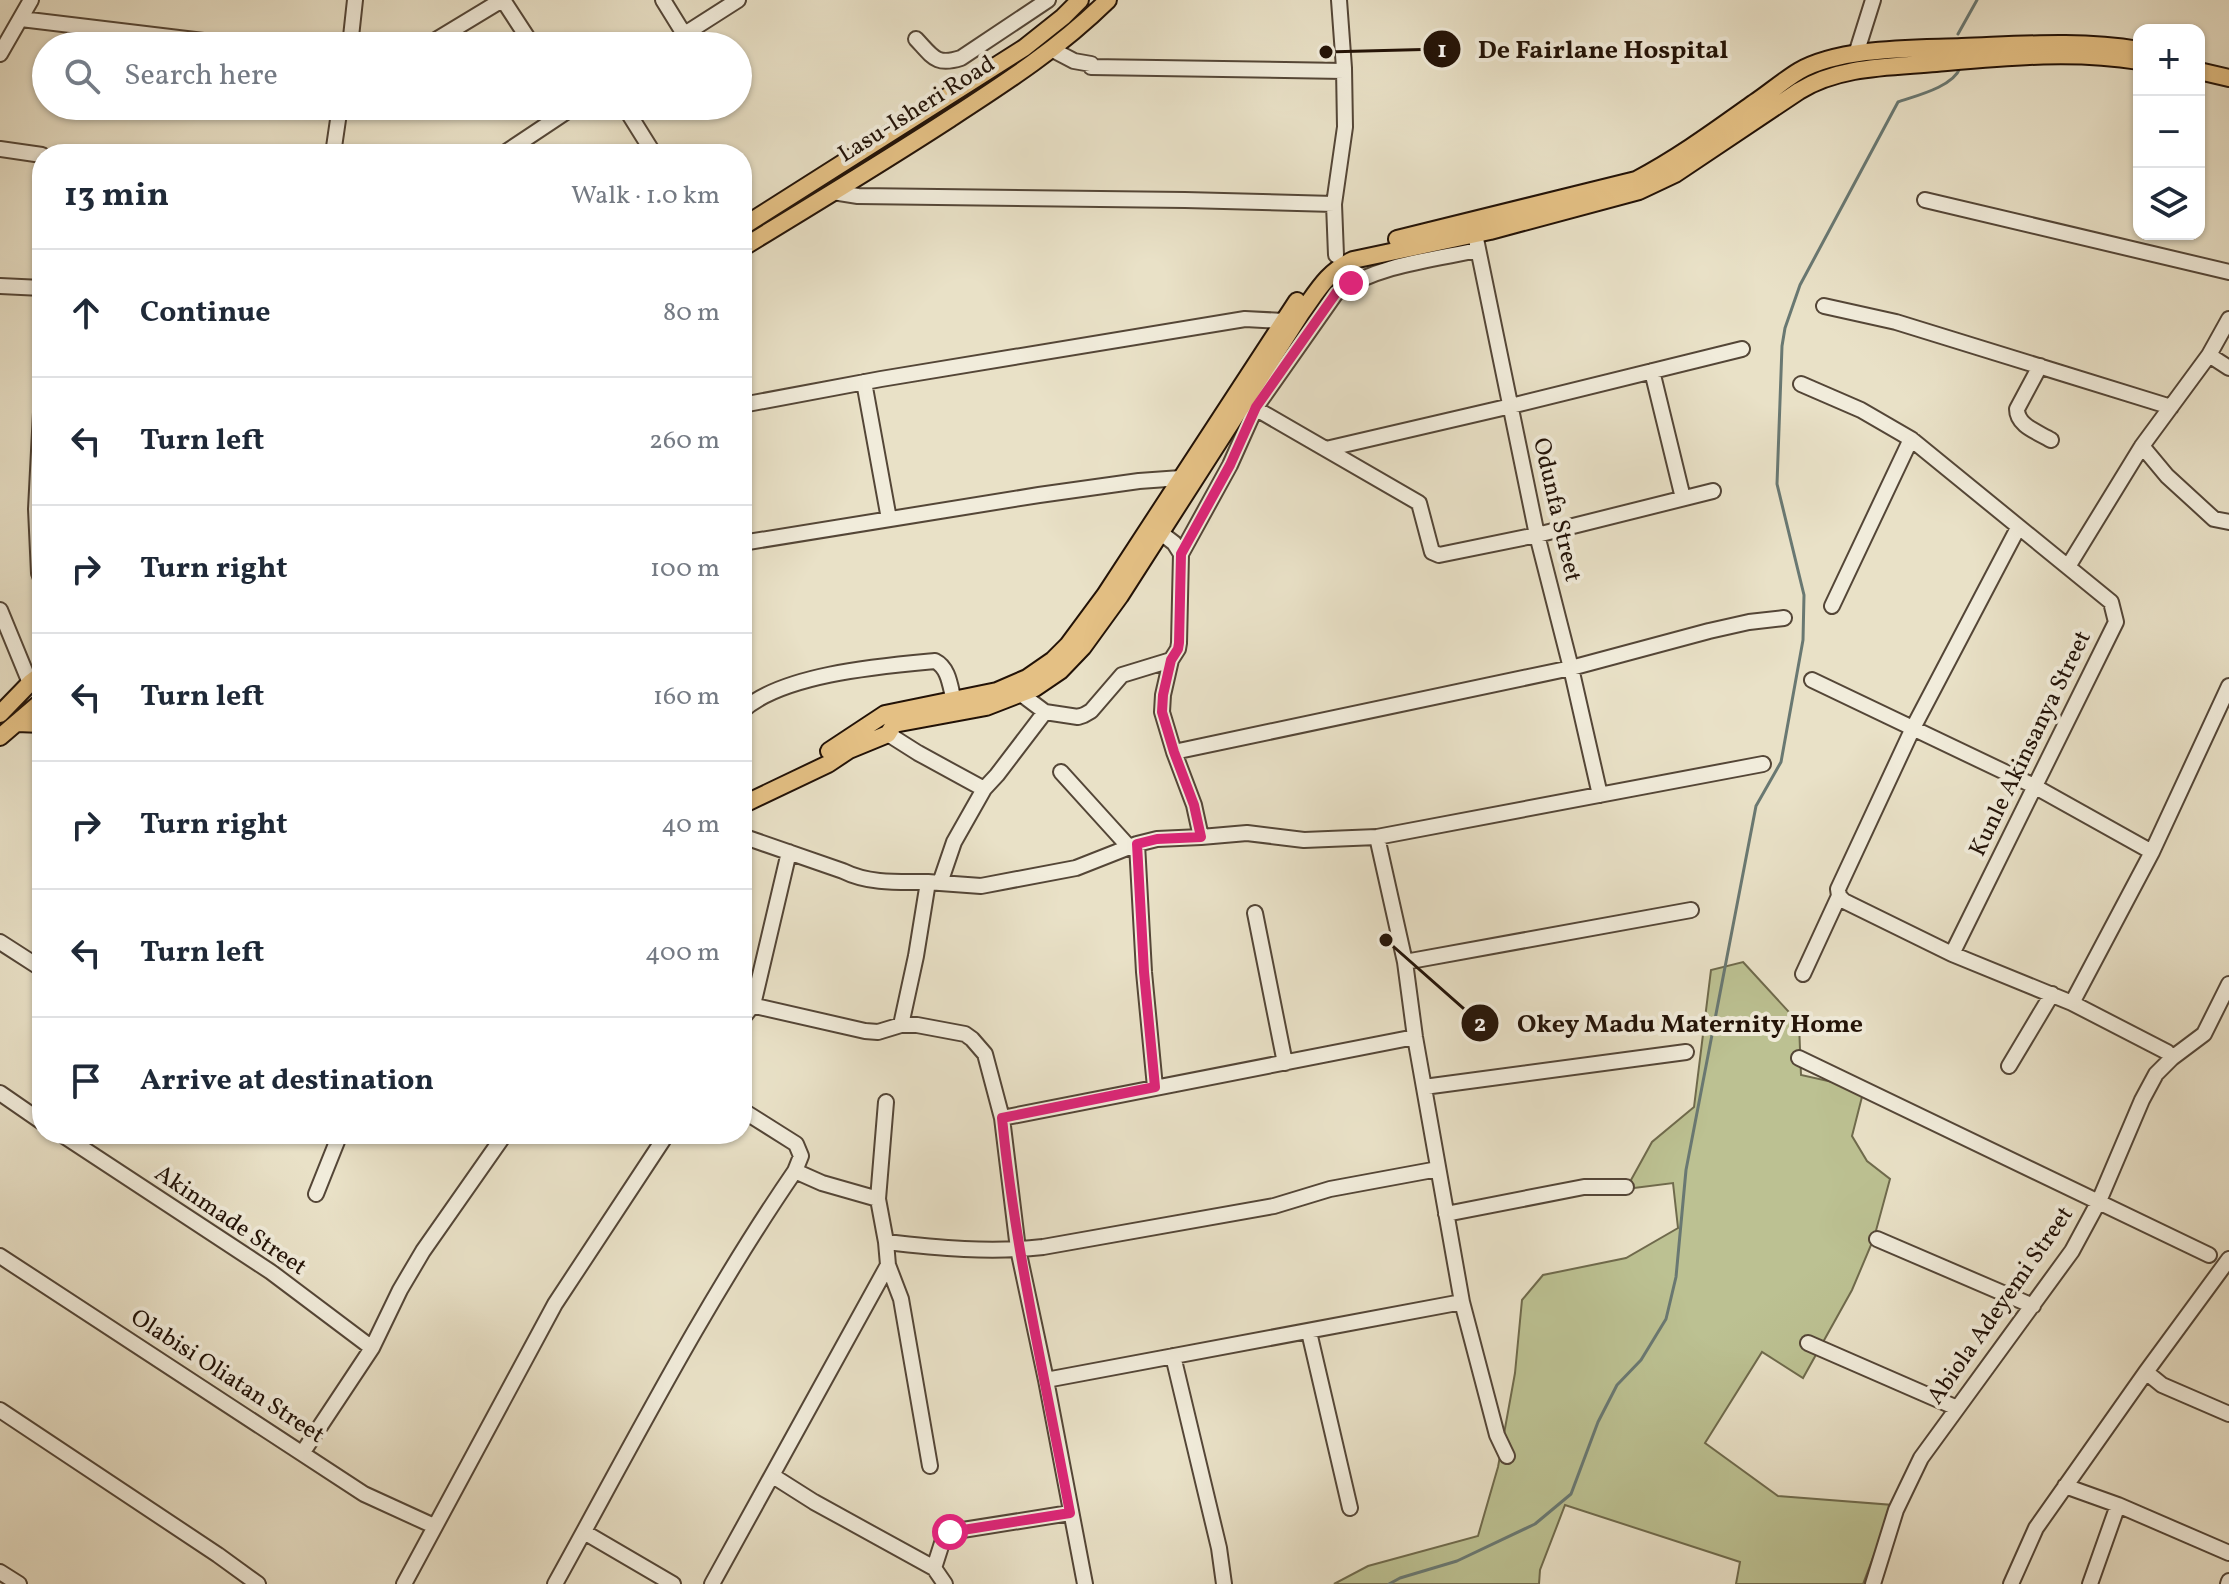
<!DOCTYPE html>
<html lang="en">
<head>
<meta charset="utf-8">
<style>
	:root { --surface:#fff; --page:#f2f2f3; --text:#1f2937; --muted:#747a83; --line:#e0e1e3 }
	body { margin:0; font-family:Vollkorn,serif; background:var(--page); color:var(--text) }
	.controls { position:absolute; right:24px; top:24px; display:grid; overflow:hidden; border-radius:16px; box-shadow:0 2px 6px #0004 }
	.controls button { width:72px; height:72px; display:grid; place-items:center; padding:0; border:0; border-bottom:2px solid var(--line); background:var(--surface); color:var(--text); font:40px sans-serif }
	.stop { position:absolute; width:24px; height:24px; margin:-18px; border:6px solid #db2777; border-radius:50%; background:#fff }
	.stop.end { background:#db2777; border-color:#fff; box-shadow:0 2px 8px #0008 }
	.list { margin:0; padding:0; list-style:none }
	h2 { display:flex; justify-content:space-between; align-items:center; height:104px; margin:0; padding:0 32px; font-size:34px }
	h2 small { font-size:26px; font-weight:400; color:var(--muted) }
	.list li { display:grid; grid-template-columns:52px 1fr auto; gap:24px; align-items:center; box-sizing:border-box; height:128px; padding:0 32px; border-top:2px solid var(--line) }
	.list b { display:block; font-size:30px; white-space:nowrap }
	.list em { font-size:26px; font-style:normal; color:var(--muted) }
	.icon { flex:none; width:44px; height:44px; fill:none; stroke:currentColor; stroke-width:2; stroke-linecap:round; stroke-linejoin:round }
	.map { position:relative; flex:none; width:2229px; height:1584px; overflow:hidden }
	.search { position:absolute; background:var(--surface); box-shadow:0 2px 6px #0004; left:32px; top:32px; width:720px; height:88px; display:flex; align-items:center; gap:20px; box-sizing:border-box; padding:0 28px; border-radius:44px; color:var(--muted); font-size:30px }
	.panel { position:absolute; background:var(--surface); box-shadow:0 2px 6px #0004; left:32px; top:144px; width:720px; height:1000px; border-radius:32px }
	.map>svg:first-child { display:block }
	.green { fill:#bcc192; stroke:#6f6a4c; stroke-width:2 }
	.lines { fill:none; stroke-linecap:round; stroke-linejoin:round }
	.stream { stroke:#697872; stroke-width:3 }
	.minor-casing { stroke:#544637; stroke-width:18 }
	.major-casing { stroke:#221207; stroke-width:20 }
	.minor { stroke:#f1ecdb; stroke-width:14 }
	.major { stroke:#e4c084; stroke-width:16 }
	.route { stroke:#db2777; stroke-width:10 }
	.labels { text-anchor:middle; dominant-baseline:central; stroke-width:8; stroke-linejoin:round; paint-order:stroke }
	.street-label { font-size:24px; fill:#221207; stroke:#f1ecdb }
	.leader { fill:none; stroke:#221207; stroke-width:3 }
	.callout-dot { fill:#221207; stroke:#f1ecdb; stroke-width:3 }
	.mark-label { font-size:24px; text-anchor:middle; font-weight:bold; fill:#fff }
	.callout-label { font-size:26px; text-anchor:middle; font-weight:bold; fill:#221207; stroke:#f1ecdb; stroke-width:8; stroke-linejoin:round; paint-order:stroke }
</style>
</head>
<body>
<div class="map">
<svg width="2229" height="1584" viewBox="0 0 2229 1584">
	<rect width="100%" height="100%" fill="#e9e1c7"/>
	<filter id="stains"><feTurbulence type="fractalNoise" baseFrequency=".0025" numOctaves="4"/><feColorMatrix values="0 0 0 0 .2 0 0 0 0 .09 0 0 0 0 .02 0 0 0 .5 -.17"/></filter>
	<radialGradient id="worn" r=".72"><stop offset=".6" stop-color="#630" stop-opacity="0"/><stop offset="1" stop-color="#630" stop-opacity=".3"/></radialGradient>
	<path class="green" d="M 1743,962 L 1799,1023 L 1801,1075 L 1864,1089 L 1852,1136 L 1867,1161 L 1890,1179 L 1874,1238 L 1852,1290 L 1803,1378 L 1762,1352 L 1705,1443 L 1778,1496 L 1893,1505 L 1863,1584 L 1736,1584 L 1740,1562 L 1565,1505 L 1540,1570 L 1539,1584 L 1334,1584 L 1368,1566 L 1478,1536 L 1498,1467 L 1515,1373 L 1522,1300 L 1543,1275 L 1626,1258 L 1678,1228 L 1673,1183 L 1626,1189 L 1652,1142 L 1694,1107 L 1711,970 Z"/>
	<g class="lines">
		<path class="stream" d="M 1958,34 L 1977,0
			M 1389,1584 L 1400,1578 L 1457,1561 L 1535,1524 L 1571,1494 L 1598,1422 L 1617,1385 L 1641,1360 L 1666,1319 L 1676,1277 L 1686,1170 L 1756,806 L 1781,762 L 1803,640 L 1804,595 L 1777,484 L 1782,346 L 1785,328 L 1800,285 L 1898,102 C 1915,96 1953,87 1960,68"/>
		<defs>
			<path id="minor" d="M 503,0 L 533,46
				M 663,0 L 684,34
				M 21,19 L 245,46
				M 916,39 C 933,57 936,66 961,58 L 1048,0
				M 350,46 L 355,0
				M 426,46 L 502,0
				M 666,46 L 738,0
				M 1053,50 L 1074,61 L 1091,64 L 1091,67 L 1344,71 L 1344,68
				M 0,54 L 31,0
				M 1856,54 L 1873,0
				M 624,106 L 654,154
				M 0,149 L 42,155
				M 333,154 L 340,106
				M 503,154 L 575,106
				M 833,192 L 858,196 L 1185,200 L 1334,204
				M 1925,200 L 2229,272
				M 1475,234 L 1537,535 L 1571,668 L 1600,795
				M 1336,255 L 1334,204 L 1345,127 L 1344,68 L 1339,0
				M 0,286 L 42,288
				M 1824,306 L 1896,322 L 2171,407
				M 2209,355 L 2229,368
				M 2040,366 L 2017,409 C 2017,426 2038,432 2051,440
				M 1652,371 L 1683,498
				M 864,382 L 889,519
				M 1801,384 L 1861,410 L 1911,439 L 2111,602 L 2116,622 L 1952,954
				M 42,393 L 36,509 L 39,573 L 42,581
				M 1246,403 L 1419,503 L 1432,552 L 1439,555 L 1537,535 L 1713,491
				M 742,405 L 881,379 L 1245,319 L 1284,321
				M 2142,446 L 2167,476 L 2214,519 L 2229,522
				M 1326,449 L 1511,406 L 1742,349
				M 1161,533 L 1174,543 L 1181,554 L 1179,643 L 1178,649 L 1171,660 L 1163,695 L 1162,712 L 1174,752 L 1194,805 L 1201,837 L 1247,833 L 1304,840 L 1377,837 L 1763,764
				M 742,543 L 1039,495 L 1139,481 L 1181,478
				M 1181,554 L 1230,465 L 1256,407 L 1336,293 C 1378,265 1430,260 1478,250
				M 2069,565 L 2142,446 L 2209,355 L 2229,319
				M 1832,606 L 1911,439
				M 0,610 L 30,683
				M 1812,680 L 2034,786 L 2152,852
				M 1021,694 L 1045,712 L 1078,717 L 1084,715 L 1091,711 L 1122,675 L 1171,660
				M 742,711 C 782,674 881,666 935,661 C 949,668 950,686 954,701
				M 888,734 L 918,753 L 984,789
				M 1174,752 L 1571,668 L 1709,631 L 1749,622 L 1784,618
				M 1061,772 L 1129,847
				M 742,836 L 843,871 C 869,884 899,882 928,882
				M 1377,837 L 1405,962 L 1415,1037 L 1462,1302 L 1497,1435 L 1507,1456
				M 1137,844 L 1144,972 L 1155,1087
				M 940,883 L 981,886 L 1076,868 L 1137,844 L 1157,839 L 1201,837
				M 1839,896 L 1844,901 L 1952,954 L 2072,1003 L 2167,1052 L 2172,1058
				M 1255,913 L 1285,1063
				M 0,942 L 42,969
				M 1405,962 L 1691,910
				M 1803,974 L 1839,896 L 1838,889 L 1913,728 L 2018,528
				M 742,1003 L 865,1031 L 878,1032 L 901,1025 L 917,1025 L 965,1034 L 972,1039 L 985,1054 L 1002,1118 L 1018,1249 L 1046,1380 L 1085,1584
				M 2072,1003 L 2152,852 L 2229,686
				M 742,1019 L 753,1005 L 789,852
				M 901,1025 L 916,956 L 928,882 L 940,883 L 954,842 L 984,789 L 997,775 L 1045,712
				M 1799,1058 L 2209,1255
				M 2009,1066 L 2052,994
				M 1424,1087 L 1686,1052
				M 0,1093 L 42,1122
				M 886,1102 L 878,1199 L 886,1242 L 888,1265 L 901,1299 L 930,1466
				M 1002,1118 L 1415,1037
				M 61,1134 L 271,1272 L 372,1348
				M 795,1171 L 822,1183 L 878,1199
				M 316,1194 L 340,1134
				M 1446,1214 L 1584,1187 L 1626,1187
				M 1877,1239 L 2033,1306
				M 886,1242 C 937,1248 991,1253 1043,1247 L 1274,1206 L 1330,1189 L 1438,1169
				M 0,1256 L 364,1494 L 434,1526
				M 1309,1332 L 1350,1508
				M 1808,1343 L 1957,1408
				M 1173,1356 L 1219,1548 L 1224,1584
				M 2146,1372 L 2162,1385 L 2229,1414
				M 1046,1380 L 1462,1302
				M 0,1410 L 218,1555 L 258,1584
				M 303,1452 L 372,1348 L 400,1290 L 423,1251 L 505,1134
				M 773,1476 L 814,1502 L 934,1568 L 945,1584
				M 2065,1486 L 2118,1505 L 2229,1553
				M 584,1532 L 673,1584
				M 934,1568 L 942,1543 L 950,1532 L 1070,1513
				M 0,1572 L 19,1584
				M 404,1584 L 555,1304 L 667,1134
				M 555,1584 C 632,1445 705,1302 795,1171 L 801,1156 L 796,1144 L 742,1110
				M 712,1584 L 888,1265
				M 1873,1584 L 1896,1510 L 1921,1458 L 2072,1251 L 2099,1201 L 2142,1100 L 2156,1074 L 2172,1058 L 2204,1034 L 2229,984
				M 2011,1584 L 2036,1528 L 2146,1372 L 2229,1259
				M 2090,1584 L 2118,1505
				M 2228,1584 L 2229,1581"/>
			<path id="major" d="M 2199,71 L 2229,78
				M 742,227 L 1024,48 L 1063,17 L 1080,0
				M 1397,239 L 1636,180 C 1678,158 1716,130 1754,103 C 1769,93 1784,80 1799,71 C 1841,47 1914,49 1962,47 C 2021,45 2080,40 2139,50
				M 742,248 C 812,205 882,163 951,118 C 1008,81 1059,48 1108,0
				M 0,714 L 30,683 L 42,674
				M 17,723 L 42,724
				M 0,737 L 42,701
				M 829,751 L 885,714 L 997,691 L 1027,678 L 1053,660 L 1068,645 L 1105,595 L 1297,301
				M 742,805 L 828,764 L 849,750 L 888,734 L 894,724 L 986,707 L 1035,688 L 1060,671 L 1083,647 L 1120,596 L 1302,312 C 1318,290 1327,272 1353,260 L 1490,231 L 1639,191 L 1675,174 L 1799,91 C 1839,66 1890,67 1936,63 C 2004,57 2072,50 2139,61"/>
		</defs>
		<use href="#minor" class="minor-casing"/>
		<use href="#major" class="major-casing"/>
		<use href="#minor" class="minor"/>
		<use href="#major" class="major"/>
	</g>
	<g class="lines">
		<path class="route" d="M 950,1532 L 1070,1513 C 1046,1382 1015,1251 1002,1118 L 1155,1087 L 1144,972 L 1137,844 L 1157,839 L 1201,837 L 1194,805 L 1174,752 L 1162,712 L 1163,695 L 1171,660 L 1178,649 L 1179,643 L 1181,554 L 1230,465 L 1256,407 L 1336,293 L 1351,283"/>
	</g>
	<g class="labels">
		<g class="street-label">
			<text transform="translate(917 110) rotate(-32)">Lasu-Isheri Road</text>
			<text transform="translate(1556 510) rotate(77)">Odunfa Street</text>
			<text transform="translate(2031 744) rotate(-64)">Kunle Akinsanya Street</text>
			<text transform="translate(230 1221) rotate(34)">Akinmade Street</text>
			<text transform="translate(2001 1306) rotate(-55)">Abiola Adeyemi Street</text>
			<text transform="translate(227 1377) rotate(33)">Olabisi Oliatan Street</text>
		</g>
	</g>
	<path class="leader" d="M1326 52L1442 49M1386 940L1480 1023"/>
	<g class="callout-dot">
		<circle cx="1326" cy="52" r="8"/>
		<circle cx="1386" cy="940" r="8"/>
		<circle cx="1442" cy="49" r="20"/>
		<circle cx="1480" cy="1023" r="20"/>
	</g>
	<g class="mark-label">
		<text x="1442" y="57">1</text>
		<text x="1480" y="1031">2</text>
	</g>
	<g class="callout-label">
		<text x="1603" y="58">De Fairlane Hospital</text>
		<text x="1690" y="1032">Okey Madu Maternity Home</text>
	</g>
	<rect width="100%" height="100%" filter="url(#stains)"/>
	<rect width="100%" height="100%" fill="url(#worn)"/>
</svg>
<div class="controls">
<button>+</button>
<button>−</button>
<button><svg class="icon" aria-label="layers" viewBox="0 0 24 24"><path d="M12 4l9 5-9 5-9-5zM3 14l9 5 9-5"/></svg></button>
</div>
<div class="stop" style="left:950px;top:1532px"></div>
<div class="stop end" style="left:1351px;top:283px"></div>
<div class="search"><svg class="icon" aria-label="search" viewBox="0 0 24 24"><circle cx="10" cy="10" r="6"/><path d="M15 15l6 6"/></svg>Search here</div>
<section class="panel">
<h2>13 min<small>Walk · 1.0 km</small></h2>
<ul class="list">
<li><svg class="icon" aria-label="ahead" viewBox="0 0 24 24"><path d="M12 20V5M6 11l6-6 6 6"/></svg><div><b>Continue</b></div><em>80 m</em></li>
<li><svg class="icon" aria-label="left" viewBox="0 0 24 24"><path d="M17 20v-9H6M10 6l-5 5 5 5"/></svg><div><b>Turn left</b></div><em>260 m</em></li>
<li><svg class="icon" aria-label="right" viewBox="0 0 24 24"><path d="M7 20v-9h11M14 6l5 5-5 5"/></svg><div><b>Turn right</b></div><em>100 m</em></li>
<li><svg class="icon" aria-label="left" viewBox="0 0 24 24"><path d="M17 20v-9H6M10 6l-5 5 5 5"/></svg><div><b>Turn left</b></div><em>160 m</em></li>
<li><svg class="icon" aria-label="right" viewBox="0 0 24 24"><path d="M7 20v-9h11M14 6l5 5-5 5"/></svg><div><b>Turn right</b></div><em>40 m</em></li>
<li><svg class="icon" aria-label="left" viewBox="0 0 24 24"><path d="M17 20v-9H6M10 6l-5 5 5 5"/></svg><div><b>Turn left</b></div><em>400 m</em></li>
<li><svg class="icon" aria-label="arrive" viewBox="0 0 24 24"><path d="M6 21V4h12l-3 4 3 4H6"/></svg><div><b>Arrive at destination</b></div></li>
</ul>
</section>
</div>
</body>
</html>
